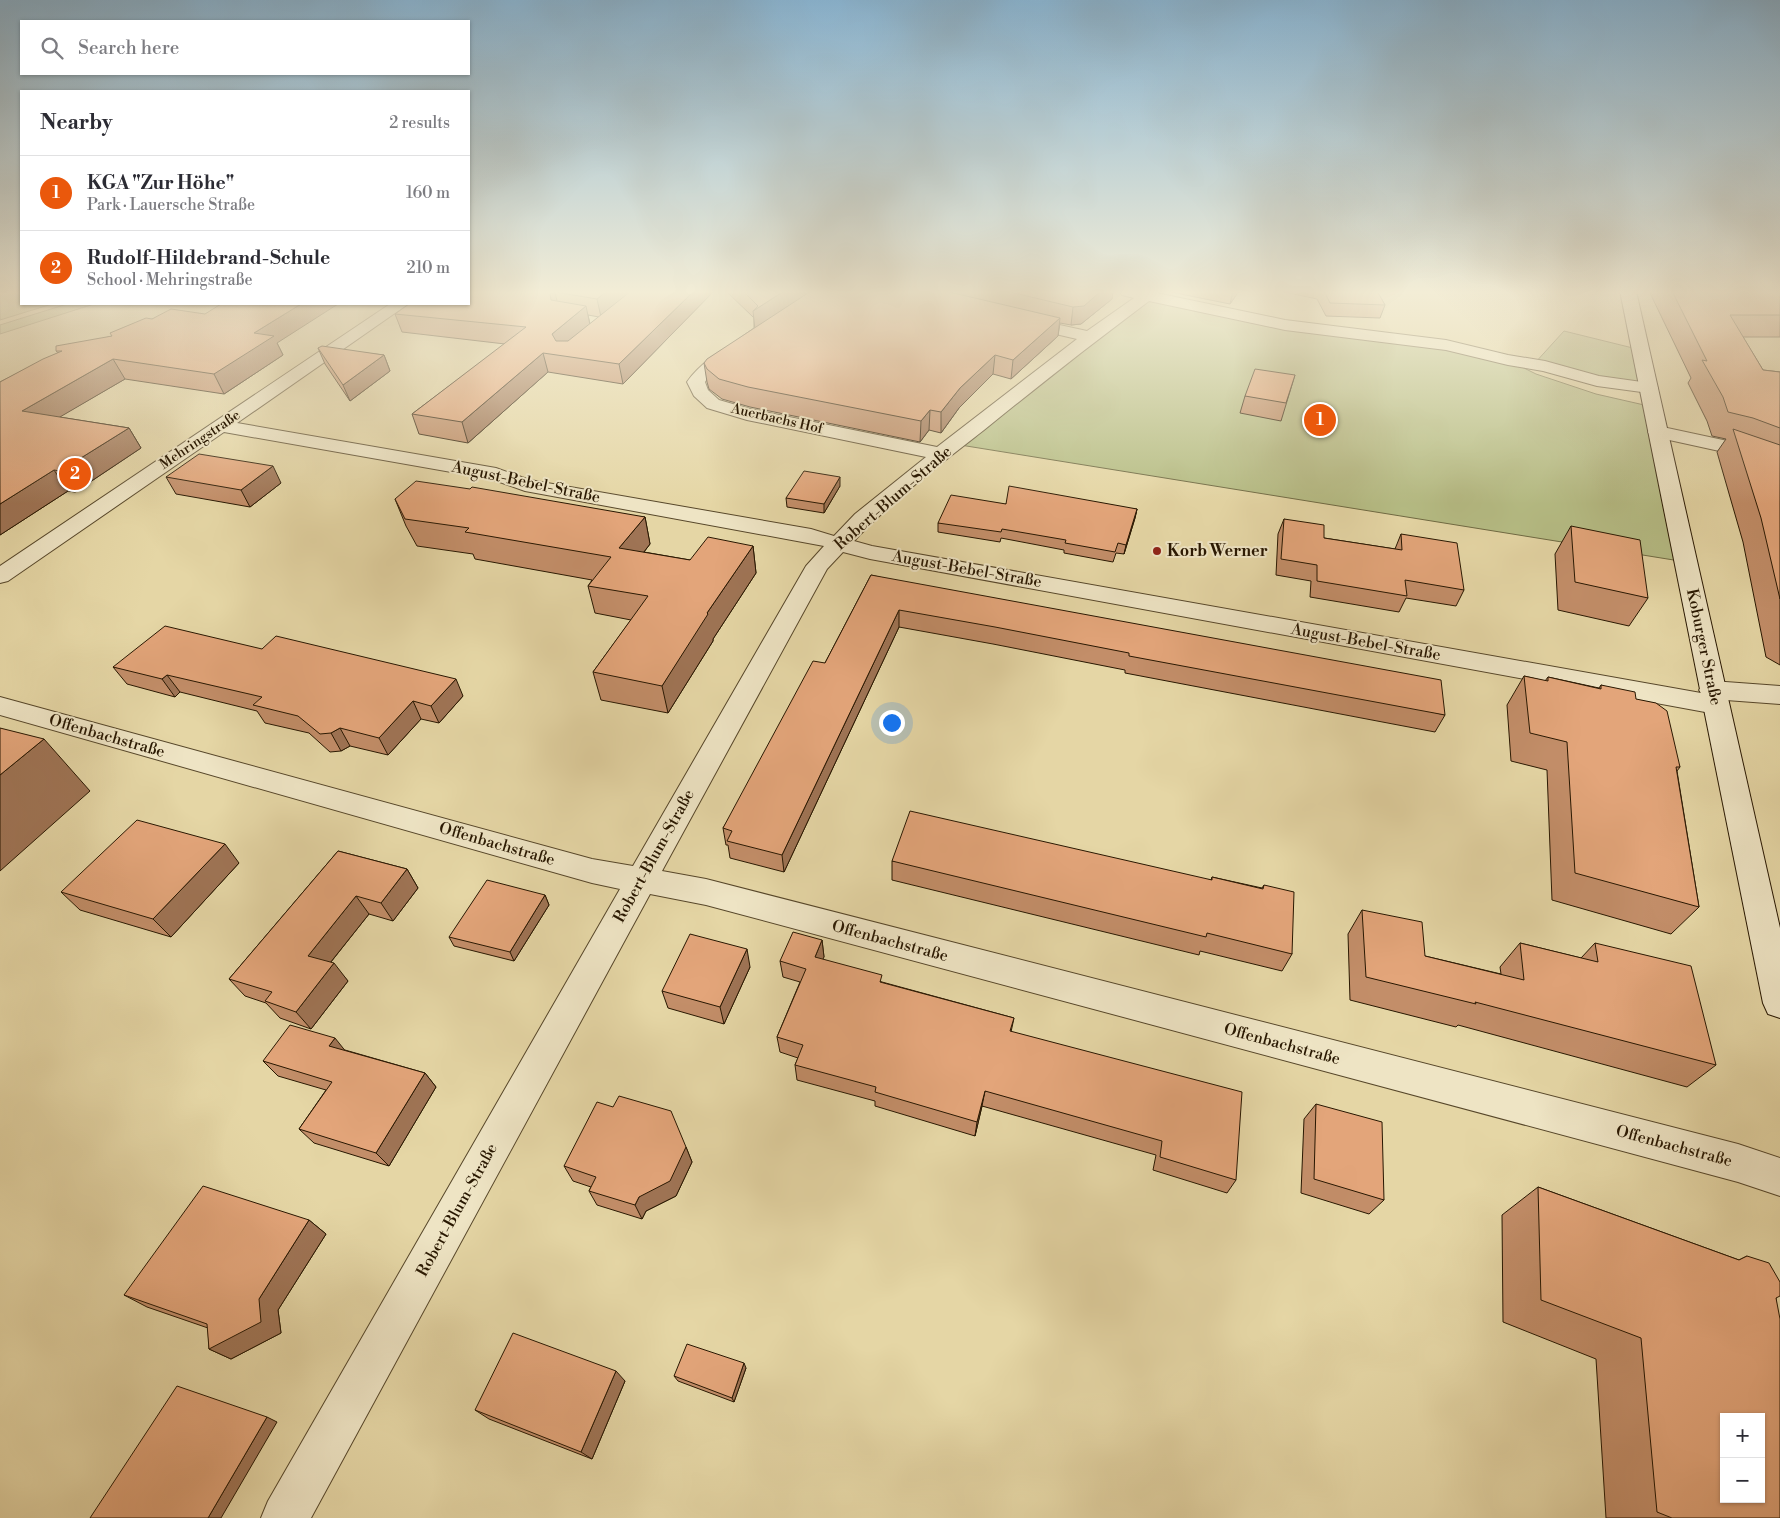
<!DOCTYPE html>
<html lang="en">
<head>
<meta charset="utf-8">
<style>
	:root { --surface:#fff; --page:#f2f2f3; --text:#2b2b33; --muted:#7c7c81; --line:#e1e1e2; --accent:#ea580c }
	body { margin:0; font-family:"Libre Bodoni",serif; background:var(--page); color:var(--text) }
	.controls { position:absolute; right:15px; bottom:15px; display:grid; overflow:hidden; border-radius:0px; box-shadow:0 1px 4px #0004 }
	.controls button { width:45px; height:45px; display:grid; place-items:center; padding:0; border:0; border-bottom:1px solid var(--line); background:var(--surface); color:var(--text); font:25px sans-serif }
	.you { position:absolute; left:891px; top:722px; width:18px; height:18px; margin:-12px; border:4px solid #fff; border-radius:50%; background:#1a73e8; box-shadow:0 0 0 8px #1a73e833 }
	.badge { display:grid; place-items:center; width:32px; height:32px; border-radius:50%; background:var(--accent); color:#fff; font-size:16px; font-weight:700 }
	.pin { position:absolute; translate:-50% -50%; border:2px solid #fff; box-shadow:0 1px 5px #0006 }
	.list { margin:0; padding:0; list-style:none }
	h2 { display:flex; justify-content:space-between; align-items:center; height:65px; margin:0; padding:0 20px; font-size:21px }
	h2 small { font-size:16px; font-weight:400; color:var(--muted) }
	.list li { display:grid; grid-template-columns:32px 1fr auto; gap:15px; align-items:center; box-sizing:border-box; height:75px; padding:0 20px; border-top:1px solid var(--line) }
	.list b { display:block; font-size:19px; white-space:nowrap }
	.list p { margin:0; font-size:16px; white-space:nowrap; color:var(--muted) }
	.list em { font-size:16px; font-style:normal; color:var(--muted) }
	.icon { flex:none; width:28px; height:28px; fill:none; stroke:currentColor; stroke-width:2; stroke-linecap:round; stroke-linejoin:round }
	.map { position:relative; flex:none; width:1780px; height:1518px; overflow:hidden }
	.search { position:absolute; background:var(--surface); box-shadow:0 1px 4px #0004; left:20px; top:20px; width:450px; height:55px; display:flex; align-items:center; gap:12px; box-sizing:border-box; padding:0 18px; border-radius:0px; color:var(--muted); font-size:19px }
	.panel { position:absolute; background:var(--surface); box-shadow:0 1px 4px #0004; left:20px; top:90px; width:450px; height:215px; border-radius:0px }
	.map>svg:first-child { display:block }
	.green { fill:#b6bd85; stroke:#6f6a43 }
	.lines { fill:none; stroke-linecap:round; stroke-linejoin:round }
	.street-casing { stroke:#57472a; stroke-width:2 }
	.secondary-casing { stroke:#281701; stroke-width:2 }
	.street { fill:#eee4c4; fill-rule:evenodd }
	.secondary { fill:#eee4c4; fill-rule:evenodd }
	.wall { fill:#c38e69; stroke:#281701; fill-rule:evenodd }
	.shaded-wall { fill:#9f7455; stroke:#281701 }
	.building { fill:#e3a57a; stroke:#281701; fill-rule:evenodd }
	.poi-dot { fill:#8f2418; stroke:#eee4c4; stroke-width:2 }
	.labels { text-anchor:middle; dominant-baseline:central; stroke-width:4; stroke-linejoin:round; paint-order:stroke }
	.far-street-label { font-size:14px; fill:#281701; stroke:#eee4c4 }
	.street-label { font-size:16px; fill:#281701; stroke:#eee4c4 }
	.poi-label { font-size:16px; font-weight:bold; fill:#281701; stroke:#eee4c4; text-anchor:start }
</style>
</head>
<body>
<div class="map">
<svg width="1780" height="1518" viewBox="0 0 1780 1518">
	<rect width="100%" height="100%" fill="#e5d6a5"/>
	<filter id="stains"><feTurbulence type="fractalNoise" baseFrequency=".004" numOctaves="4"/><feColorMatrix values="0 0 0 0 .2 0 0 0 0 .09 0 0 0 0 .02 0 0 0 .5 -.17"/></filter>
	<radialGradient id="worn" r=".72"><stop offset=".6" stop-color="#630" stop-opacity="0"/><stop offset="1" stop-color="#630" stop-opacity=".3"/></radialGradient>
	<path class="green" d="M 0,291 L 21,291 L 21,304 L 52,304 L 0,320 Z
		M 1145,297 L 1285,325 L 1425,342 L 1508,360 L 1536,374 L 1596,394 L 1653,407 L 1686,562 L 954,444 Z
		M 67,304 L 94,304 L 0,334 L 0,325 Z
		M 1564,331 L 1641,350 L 1649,388 L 1534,364 Z"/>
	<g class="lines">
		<defs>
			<path id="street" d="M 1120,291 L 1147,291 L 1285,320 L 1446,340 L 1508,355 L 1545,361 L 1599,376 L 1649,383 L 1655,384 L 1658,388 L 1655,392 L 1649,393 L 1597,386 L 1543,371 L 1508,365 L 1446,350 L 1285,330 L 1149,301 C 1093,343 1038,386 984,430 C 939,465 893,500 854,541 L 872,546 L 1701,693 L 1699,690 L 1703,684 L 1712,681 L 1780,686 L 1780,704 L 1726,700 L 1729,705 L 1725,711 L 1716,714 L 870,559 L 843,552 L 827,569 L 662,871 L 706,879 L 1738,1144 L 1780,1158 L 1780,1196 L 1738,1182 L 706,905 L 650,894 L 311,1518 L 261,1518 L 268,1501 L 620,889 L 592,883 L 0,715 L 0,697 L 592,859 L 633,866 L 806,566 L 824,546 L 525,491 L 491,479 L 224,432 L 8,581 L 0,583 L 0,566 L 390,304 L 408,304 L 237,423 L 496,468 L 530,480 L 811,529 L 834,536 L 855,514 L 926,457 L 747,420 L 707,408 L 694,396 L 687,382 C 696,369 725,342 742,346 L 744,350 L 742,354 L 708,377 L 705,382 L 708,390 L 719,400 L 750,409 L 937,447 L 1077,339 L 1017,325 L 1015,322 L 1017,319 L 1023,317 L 1087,331 L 1134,298 L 1122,295 Z
				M 1658,426 L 1737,443 L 1780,460 L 1780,473 L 1724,452 L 1651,436 L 1648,432 L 1651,428 Z"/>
			<path id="secondary" d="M 1620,291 L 1636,291 L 1780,928 L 1780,1018 L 1768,1014 L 1763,1003 Z"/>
		</defs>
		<use href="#street" class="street-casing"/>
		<use href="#secondary" class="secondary-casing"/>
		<use href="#street" class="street"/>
		<use href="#secondary" class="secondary"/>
	</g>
	<path class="wall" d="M 469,291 L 714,291 L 623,384 L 548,372 L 468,443 L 419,434 L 412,414 L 505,344 L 402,332 L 395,314 ZM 588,315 L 599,317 L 590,324 Z
		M 726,291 L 1113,291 L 1112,299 L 1081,324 L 1071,325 L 1060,323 L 1058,336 L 1011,379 L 993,374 L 959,408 L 941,433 L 929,430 L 920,442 L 750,407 L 722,399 L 709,389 L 707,382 L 704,363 L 754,328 L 754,318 Z
		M 1166,291 L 1239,291 L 1230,304 Z
		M 1280,291 L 1377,291 L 1385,305 L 1380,318 L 1326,316 L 1317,299 Z
		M 1649,291 L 1780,291 L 1780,337 L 1743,337 L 1763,370 L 1780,372 L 1780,665 L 1766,657 L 1743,542 L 1717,452 L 1726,439 L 1712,436 L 1707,421 L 1688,383 L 1691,378 Z
		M 152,319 L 277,343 L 283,355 L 224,394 L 125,379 L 59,417 L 129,428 L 141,448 L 75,492 L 68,491 L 0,535 L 0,382 L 58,353 L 56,351 L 112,336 Z
		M 318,348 L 384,355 L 390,371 L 350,401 L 325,364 Z
		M 1295,375 L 1281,421 L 1240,413 L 1245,396 Z
		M 166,477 L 281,483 L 250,507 L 176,494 Z
		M 840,486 L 824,513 L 787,507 L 786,498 Z
		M 395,499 L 645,517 L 650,544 L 644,552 L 690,560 L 753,546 L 756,573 L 713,639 L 713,641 L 668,713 L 601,700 L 593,672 L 631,620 L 595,613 L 588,586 L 592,580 L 475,559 L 473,554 L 417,546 L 406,526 Z
		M 1006,504 L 1137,509 L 1135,518 L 1124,554 L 1116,553 L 1113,562 L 1064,553 L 1064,550 L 1001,538 L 1000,542 L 938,532 L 938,523 Z
		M 1284,519 L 1324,538 L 1395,549 L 1401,534 L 1464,590 L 1456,606 L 1406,598 L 1399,612 L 1310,597 L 1311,581 L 1276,575 L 1278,534 Z
		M 1571,526 L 1648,598 L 1629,626 L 1558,610 L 1555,554 Z
		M 871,575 L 1445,715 L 1435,732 L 1125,673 L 1125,670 L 993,644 L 899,627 L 784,872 L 730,858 L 728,845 L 726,845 L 723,828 L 825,663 Z
		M 113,667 L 463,696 L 439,723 L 421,719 L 388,755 L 350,746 L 341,751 L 330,752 L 309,733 L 265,723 L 257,711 L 180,692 L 175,697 L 127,684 Z
		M 1524,676 L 1545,681 L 1548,677 L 1599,688 L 1601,685 L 1636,699 L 1680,767 L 1677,771 L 1699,907 L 1671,934 L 1552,900 L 1547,770 L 1511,761 L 1507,705 Z
		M 338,851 L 407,869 L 418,888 L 393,921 L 369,914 L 331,962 L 348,981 L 311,1029 L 280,1018 L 266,1003 L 245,996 L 229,979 Z
		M 892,861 L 1211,880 L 1212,877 L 1262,888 L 1264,885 L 1292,954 L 1282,971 L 1200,951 L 1199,955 L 892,880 Z
		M 239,863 L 171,937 L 80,910 L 61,892 Z
		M 545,895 L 549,905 L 514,961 L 454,946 L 449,937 Z
		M 1362,910 L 1425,956 L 1501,974 L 1500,967 L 1520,943 L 1581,958 L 1595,943 L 1716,1065 L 1687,1087 L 1458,1025 L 1456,1027 L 1350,1000 L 1348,934 Z
		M 822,940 L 824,957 L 822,959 L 882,982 L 1014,1018 L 1011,1032 L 1236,1180 L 1227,1193 L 1153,1170 L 1156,1155 L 982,1106 L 975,1136 L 875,1106 L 875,1101 L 797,1080 L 795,1065 L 798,1058 L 780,1052 L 777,1037 L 800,982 L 783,977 L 780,961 Z
		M 750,967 L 724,1024 L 668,1008 L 662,991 Z
		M 345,1050 L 425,1073 L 436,1087 L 389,1166 L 314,1143 L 299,1129 L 326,1090 L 278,1076 L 263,1061 Z
		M 1316,1104 L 1384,1200 L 1369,1214 L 1301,1193 L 1304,1119 Z
		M 686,1147 L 692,1162 L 676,1196 L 646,1211 L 642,1219 L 597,1205 L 589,1191 L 591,1187 L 573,1181 L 564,1166 Z
		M 1538,1187 L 1739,1260 L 1747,1256 L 1776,1298 L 1780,1518 L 1606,1518 L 1596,1359 L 1503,1322 L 1502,1215 Z
		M 309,1220 L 326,1234 L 278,1310 L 281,1333 L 231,1359 L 209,1349 L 208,1328 L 147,1307 L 124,1295 Z
		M 746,1368 L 734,1402 L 678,1381 L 674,1376 Z
		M 625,1381 L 592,1459 L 489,1419 L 475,1410 Z"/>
	<path class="shaded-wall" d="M 607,291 L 634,291 L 601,317 L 597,299 Z
		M 694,291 L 714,291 L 623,384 L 619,364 Z
		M 784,291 L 815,291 L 755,330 L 753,311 Z
		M 1101,291 L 1113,291 L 1112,299 L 1081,324 L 1071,325 L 1073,307 Z
		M 1233,291 L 1239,291 L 1230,304 Z
		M 555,292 L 559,310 L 551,300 L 550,294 Z
		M 301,304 L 338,304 L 277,343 L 283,355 L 224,394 L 214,374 L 254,333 Z
		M 586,306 L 590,325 L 556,353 L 552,334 Z
		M 1060,318 L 1058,336 L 1011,379 L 1013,360 Z
		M 543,353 L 548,372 L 468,443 L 462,422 Z
		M 384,355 L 390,371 L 350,401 L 343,385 Z
		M 995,355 L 993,374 L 959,408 L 941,433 L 941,412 L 960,388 Z
		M 113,359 L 125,379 L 36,431 L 22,411 Z
		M 930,410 L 929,430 L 920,442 L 921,421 Z
		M 129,428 L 141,448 L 75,492 L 60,471 Z
		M 273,466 L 281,483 L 250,507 L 241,490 Z
		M 54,470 L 68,491 L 0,535 L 0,504 Z
		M 840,477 L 840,486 L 824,513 L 824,504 Z
		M 1137,509 L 1135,518 L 1124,554 L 1126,545 Z
		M 645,517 L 650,544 L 626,575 L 619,548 Z
		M 753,546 L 756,573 L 713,639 L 713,641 L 668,713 L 662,686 L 707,613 Z
		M 899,610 L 899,627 L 784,872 L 782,855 Z
		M 167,675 L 180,692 L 175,697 L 162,679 Z
		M 456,679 L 463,696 L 439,723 L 431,706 Z
		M 413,701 L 421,719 L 388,755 L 379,738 Z
		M 340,728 L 350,746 L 341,751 L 331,733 Z
		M 44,739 L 90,791 L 0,871 L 0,775 Z
		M 225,844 L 239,863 L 171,937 L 153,919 Z
		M 407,869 L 418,888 L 393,921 L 381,903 Z
		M 545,895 L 549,905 L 514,961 L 510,952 Z
		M 356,896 L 369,914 L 322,973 L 308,956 Z
		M 822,940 L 824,957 L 816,974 L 815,957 Z
		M 747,949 L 750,967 L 724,1024 L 720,1007 Z
		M 334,963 L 348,981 L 311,1029 L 296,1012 Z
		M 335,1038 L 347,1053 L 329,1046 Z
		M 425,1073 L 436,1087 L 389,1166 L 376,1153 Z
		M 985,1091 L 982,1106 L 975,1136 L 977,1122 Z
		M 686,1147 L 692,1162 L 676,1196 L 646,1211 L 642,1219 L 635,1205 L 639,1197 Z
		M 309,1220 L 326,1234 L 278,1310 L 281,1333 L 231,1359 L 209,1349 L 259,1299 Z
		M 744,1363 L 746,1368 L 734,1402 L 732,1398 Z
		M 616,1371 L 625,1381 L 592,1459 L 581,1452 Z
		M 267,1417 L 277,1422 L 221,1518 L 208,1518 Z"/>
	<path class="building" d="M 469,291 L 607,291 L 597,299 L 555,292 L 550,294 L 551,300 L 586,306 L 552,334 L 556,341 L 568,341 L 631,291 L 694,291 L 619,364 L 543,353 L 462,422 L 412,414 L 526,327 L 395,314 L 409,304 L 469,304 Z
		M 743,291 L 784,291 L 753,311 L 758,306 Z
		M 811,291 L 945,291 L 1060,318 L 1013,360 L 995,355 L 960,388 L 941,412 L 930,410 L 921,421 L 748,387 L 719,379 L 707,369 L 704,363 L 707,359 Z
		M 1006,291 L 1101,291 L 1084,306 L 1073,307 Z
		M 1324,291 L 1377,291 L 1385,305 L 1330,303 Z
		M 1672,291 L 1780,291 L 1780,315 L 1730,315 L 1763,370 L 1780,372 L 1780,428 L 1753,418 L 1728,412 L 1723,397 L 1702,360 L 1707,361 Z
		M 221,304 L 301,304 L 254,333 L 274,336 L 214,374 L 113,359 L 22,411 L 129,428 L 60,471 L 54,470 L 0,504 L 0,382 L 43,359 L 62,351 L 56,351 L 56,346 L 112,336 L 110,333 L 146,318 L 152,319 L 171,309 L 205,314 Z
		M 322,346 L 384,355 L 343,385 L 318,348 Z
		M 1255,369 L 1295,375 L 1286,403 L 1245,396 Z
		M 1733,429 L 1780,445 L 1780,599 L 1761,518 Z
		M 199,454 L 273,466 L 241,490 L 166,477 Z
		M 804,471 L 840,477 L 824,504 L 786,498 Z
		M 416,481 L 470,489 L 472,487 L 645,517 L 619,548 L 690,560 L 708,537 L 753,546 L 707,613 L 708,614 L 662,686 L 593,672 L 648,596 L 588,586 L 611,557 L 465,532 L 469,528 L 405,519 L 395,499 Z
		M 1009,486 L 1137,509 L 1126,545 L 1118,543 L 1115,552 L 1065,543 L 1066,540 L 1002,529 L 1001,532 L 938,523 L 951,495 L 1006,504 Z
		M 1284,519 L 1324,525 L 1324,538 L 1402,550 L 1401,534 L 1457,543 L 1464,590 L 1405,580 L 1407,596 L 1317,581 L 1317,565 L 1281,559 Z
		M 1571,526 L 1640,540 L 1648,598 L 1575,582 Z
		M 871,575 L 1441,680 L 1445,715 L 1129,656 L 1129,653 L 995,627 L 899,610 L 782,855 L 727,841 L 732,831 L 723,828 L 813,661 L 825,663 Z
		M 165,626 L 262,649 L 276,636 L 456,679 L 431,706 L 413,701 L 379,738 L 340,728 L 331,733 L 320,734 L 298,716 L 253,705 L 262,697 L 167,675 L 162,679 L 113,667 Z
		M 1524,676 L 1548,681 L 1548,677 L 1601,689 L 1601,685 L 1635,692 L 1636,699 L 1656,703 L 1667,711 L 1680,767 L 1676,767 L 1699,907 L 1575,873 L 1567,742 L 1530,733 Z
		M 0,728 L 44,739 L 0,775 Z
		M 910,811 L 1212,880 L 1212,877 L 1263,889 L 1264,885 L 1294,892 L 1292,954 L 1207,933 L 1206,937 L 892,861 Z
		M 137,820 L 225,844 L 153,919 L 61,892 Z
		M 338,851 L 407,869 L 381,903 L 356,896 L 308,956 L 334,963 L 296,1012 L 265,1001 L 272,992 L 229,979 Z
		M 487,880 L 545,895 L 510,952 L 449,937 Z
		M 1362,910 L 1422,922 L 1425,956 L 1524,980 L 1520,943 L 1598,962 L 1595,943 L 1691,966 L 1716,1065 L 1475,1002 L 1476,1004 L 1366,977 Z
		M 793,932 L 822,940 L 815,957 L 882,975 L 880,982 L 1014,1018 L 1010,1031 L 1242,1092 L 1236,1180 L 1160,1157 L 1162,1141 L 985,1091 L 977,1122 L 875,1092 L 876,1087 L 795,1065 L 803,1045 L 777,1037 L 806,969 L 780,961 Z
		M 690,934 L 747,949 L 720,1007 L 662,991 Z
		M 290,1025 L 335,1038 L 329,1046 L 425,1073 L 376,1153 L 299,1129 L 332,1082 L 263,1061 Z
		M 619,1096 L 671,1111 L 686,1147 L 670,1181 L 639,1197 L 635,1205 L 589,1191 L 596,1177 L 564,1166 L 597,1102 L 613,1107 Z
		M 1316,1104 L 1382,1122 L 1384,1200 L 1314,1179 Z
		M 203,1186 L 309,1220 L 259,1299 L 261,1322 L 209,1349 L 207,1324 L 124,1295 Z
		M 1538,1187 L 1739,1260 L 1747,1256 L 1769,1263 L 1780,1282 L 1780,1296 L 1776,1298 L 1780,1319 L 1780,1518 L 1672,1518 L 1657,1512 L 1641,1338 L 1541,1300 ZM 1724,1417 L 1761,1417 L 1761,1499 L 1724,1499 Z
		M 513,1333 L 616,1371 L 581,1452 L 475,1410 Z
		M 687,1344 L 744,1363 L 732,1398 L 674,1376 Z
		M 177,1386 L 267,1417 L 208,1518 L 90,1518 Z"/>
	<linearGradient id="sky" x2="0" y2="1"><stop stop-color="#89b5d3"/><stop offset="0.58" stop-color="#f3edd6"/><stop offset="1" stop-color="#f3edd6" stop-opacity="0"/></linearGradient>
	<rect width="1780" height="504" fill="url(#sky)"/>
	<circle class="poi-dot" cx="1157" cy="551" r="5"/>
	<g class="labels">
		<g class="far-street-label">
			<text transform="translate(777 419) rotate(13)">Auerbachs Hof</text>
			<text transform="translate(200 440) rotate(-34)">Mehringstraße</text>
		</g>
		<g class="street-label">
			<text transform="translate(526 482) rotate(12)">August-Bebel-Straße</text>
			<text transform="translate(893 498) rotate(-41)">Robert-Blum-Straße</text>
			<text transform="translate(967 569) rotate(10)">August-Bebel-Straße</text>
			<text transform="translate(1366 642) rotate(10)">August-Bebel-Straße</text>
			<text transform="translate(1704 647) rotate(78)">Koburger Straße</text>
			<text transform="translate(107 736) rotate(16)">Offenbachstraße</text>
			<text transform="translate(497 844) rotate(16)">Offenbachstraße</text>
			<text transform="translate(654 856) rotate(-61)">Robert-Blum-Straße</text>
			<text transform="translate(890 941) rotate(15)">Offenbachstraße</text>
			<text transform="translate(1282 1044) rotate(15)">Offenbachstraße</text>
			<text transform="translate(1674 1146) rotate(15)">Offenbachstraße</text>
			<text transform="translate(457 1210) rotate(-61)">Robert-Blum-Straße</text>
		</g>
		<g class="poi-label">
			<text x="1167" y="551">Korb Werner</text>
		</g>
	</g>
	<rect width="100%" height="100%" filter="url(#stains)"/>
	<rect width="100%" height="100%" fill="url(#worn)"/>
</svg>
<div class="controls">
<button>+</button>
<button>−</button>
</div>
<div class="you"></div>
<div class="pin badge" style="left:1320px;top:420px">1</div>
<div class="pin badge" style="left:75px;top:474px">2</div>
<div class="search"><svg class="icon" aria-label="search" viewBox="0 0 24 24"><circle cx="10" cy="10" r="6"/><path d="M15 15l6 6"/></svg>Search here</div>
<section class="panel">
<h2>Nearby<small>2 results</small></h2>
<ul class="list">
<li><span class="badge">1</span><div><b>KGA &quot;Zur Höhe&quot;</b><p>Park · Lauersche Straße</p></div><em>160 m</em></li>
<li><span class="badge">2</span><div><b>Rudolf-Hildebrand-Schule</b><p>School · Mehringstraße</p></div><em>210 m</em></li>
</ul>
</section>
</div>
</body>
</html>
